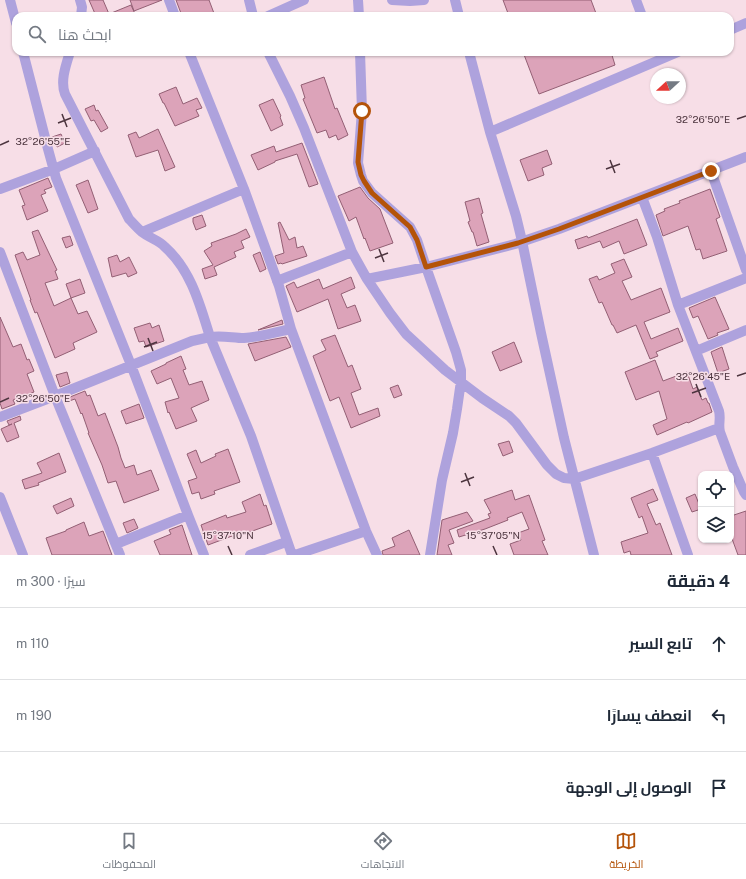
<!DOCTYPE html>
<html lang="ar">
<head>
<meta charset="utf-8">
<style>
	:root { --surface:#fff; --page:#f6f6f7; --text:#1f2937; --muted:#747a83; --line:#e0e1e3; --accent:#b45309 }
	body { margin:0; font-family:"Public Sans",Cairo,sans-serif; background:var(--page); color:var(--text); direction:rtl }
	.controls { position:absolute; right:12px; bottom:12px; display:grid; overflow:hidden; border-radius:8px; box-shadow:0 1px 3px #0004 }
	.controls button { width:36px; height:36px; display:grid; place-items:center; padding:0; border:0; border-bottom:1px solid var(--line); background:var(--surface); color:var(--text); font:20px sans-serif }
	.compass { position:absolute; left:650px; top:68px; width:36px; height:36px; border-radius:50%; background:var(--surface); box-shadow:0 1px 3px #0004; rotate:249deg }
	.stop { position:absolute; width:12px; height:12px; margin:-9px; border:3px solid #b45309; border-radius:50%; background:#fff }
	.stop.end { background:#b45309; border-color:#fff; box-shadow:0 1px 4px #0008 }
	.list { margin:0; padding:0; list-style:none }
	h2 { display:flex; justify-content:space-between; align-items:center; height:52px; margin:0; padding:0 16px; font-size:17px }
	h2 small { font-size:13px; font-weight:400; color:var(--muted) }
	.list li { display:grid; grid-template-columns:26px 1fr auto; gap:12px; align-items:center; box-sizing:border-box; height:72px; padding:0 16px; border-top:1px solid var(--line) }
	.list b { display:block; font-size:15px; white-space:nowrap }
	.list em { font-size:13px; font-style:normal; color:var(--muted) }
	.icon { flex:none; width:22px; height:22px; fill:none; stroke:currentColor; stroke-width:2; stroke-linecap:round; stroke-linejoin:round }
	.map { position:relative; flex:none; width:746px; height:555px; overflow:hidden; direction:ltr }
	.search { position:absolute; background:var(--surface); box-shadow:0 1px 3px #0004; left:12px; right:12px; top:12px; height:44px; display:flex; align-items:center; gap:10px; box-sizing:border-box; padding:0 14px; border-radius:12px; color:var(--muted); font-size:15px }
	.sheet { height:268px; background:var(--surface) }
	nav { display:flex; justify-content:space-around; align-items:center; box-sizing:border-box; height:56px; border-top:1px solid var(--line); background:var(--surface); font-size:11px; color:var(--muted) }
	nav a { display:grid; justify-items:center; gap:2px }
	nav .on { color:var(--accent) }
	.map>svg:first-child { display:block }
	.building { fill:#dca3b9; stroke:#935f74 }
	.lines { fill:none; stroke-linecap:round; stroke-linejoin:round }
	.minor { stroke:#aea2dd; stroke-width:10 }
	.route { stroke:#b45309; stroke-width:5 }
	.ticks { fill:none; stroke:#4c343e; stroke-width:1.5 }
	.ticks-label { font-size:10px; text-anchor:middle; fill:#4c343e; stroke:#f7dee7; stroke-width:3; stroke-linejoin:round; paint-order:stroke }
</style>
</head>
<body>
<div class="map">
<svg width="746" height="555" viewBox="0 0 746 555">
	<rect width="100%" height="100%" fill="#f7dee7"/>
	<path class="building" d="M 89,0 L 103,0 L 109,14 L 131,5 L 135,14 L 130,16 L 96,16 Z
		M 130,0 L 162,0 L 134,11 Z
		M 176,0 L 209,0 L 215,16 L 182,16 Z
		M 503,0 L 591,0 L 597,16 L 509,16 Z
		M 523,52 L 611,52 L 615,65 L 539,94 Z
		M 324,77 L 335,109 L 337,108 L 348,135 L 338,140 L 336,135 L 329,138 L 326,130 L 317,133 L 303,99 L 305,98 L 301,85 Z
		M 176,87 L 183,104 L 197,98 L 202,108 L 196,110 L 199,116 L 175,126 L 164,103 L 163,103 L 159,94 Z
		M 273,99 L 281,116 L 280,117 L 283,125 L 271,131 L 259,105 Z
		M 94,105 L 96,111 L 98,110 L 108,128 L 101,132 L 94,120 L 91,121 L 85,109 Z
		M 158,129 L 175,167 L 165,171 L 158,150 L 136,157 L 128,135 L 136,132 L 139,138 Z
		M 61,134 L 65,143 L 57,147 L 52,137 Z
		M 302,143 L 318,184 L 309,187 L 297,154 L 275,161 L 275,162 L 258,170 L 251,155 L 274,146 L 276,152 Z
		M 547,150 L 552,164 L 542,168 L 544,175 L 528,181 L 520,160 Z
		M 48,178 L 52,187 L 44,190 L 46,193 L 41,195 L 48,211 L 27,220 L 22,206 L 25,205 L 19,190 Z
		M 88,180 L 98,209 L 88,213 L 76,185 Z
		M 360,187 L 368,198 L 380,209 L 393,243 L 370,251 L 365,238 L 364,239 L 356,217 L 349,221 L 338,196 Z
		M 710,189 L 720,217 L 716,219 L 727,251 L 703,259 L 700,249 L 696,250 L 688,226 L 663,236 L 656,215 L 665,211 L 664,209 L 680,203 L 679,201 Z
		M 479,198 L 483,213 L 481,214 L 489,242 L 477,246 L 473,232 L 472,232 L 468,222 L 470,221 L 465,202 Z
		M 202,215 L 206,226 L 196,230 L 193,222 L 193,218 Z
		M 637,219 L 647,245 L 624,254 L 619,241 L 603,248 L 600,241 L 578,249 L 575,240 L 587,236 L 588,238 Z
		M 280,222 L 289,240 L 295,237 L 297,248 L 303,246 L 307,256 L 282,264 L 281,263 L 278,264 L 275,256 L 284,253 L 278,223 Z
		M 246,229 L 250,237 L 241,241 L 244,248 L 234,252 L 236,257 L 214,267 L 217,275 L 205,279 L 202,269 L 213,265 L 204,251 L 212,246 L 211,243 L 236,234 Z
		M 38,230 L 57,270 L 55,271 L 58,279 L 45,283 L 54,306 L 71,298 L 78,314 L 87,311 L 97,332 L 73,343 L 75,349 L 55,358 L 37,312 L 35,313 L 30,300 L 31,300 L 15,255 L 23,252 L 27,260 L 40,255 L 32,232 Z
		M 70,236 L 73,245 L 66,248 L 62,238 Z
		M 260,252 L 266,269 L 260,272 L 253,255 Z
		M 117,255 L 120,262 L 129,257 L 137,273 L 128,277 L 126,273 L 112,277 L 108,258 Z
		M 624,259 L 632,277 L 622,281 L 631,300 L 661,288 L 670,312 L 644,322 L 651,339 L 678,328 L 683,341 L 656,352 L 658,356 L 650,359 L 636,325 L 617,333 L 613,325 L 612,325 L 602,302 L 599,303 L 589,279 L 597,276 L 599,280 L 615,273 L 611,264 Z
		M 351,277 L 355,288 L 341,294 L 347,308 L 355,305 L 361,321 L 338,329 L 328,299 L 297,312 L 286,286 L 294,282 L 297,288 L 319,279 L 323,289 Z
		M 80,279 L 85,293 L 71,298 L 66,284 Z
		M 715,297 L 729,329 L 717,333 L 718,335 L 708,339 L 698,316 L 693,318 L 689,308 Z
		M 0,317 L 13,347 L 21,344 L 27,360 L 29,359 L 34,371 L 27,374 L 34,392 L 13,400 L 15,404 L 2,409 L 0,403 Z
		M 282,320 L 283,324 L 258,330 Z
		M 150,323 L 152,328 L 159,325 L 164,341 L 146,347 L 144,341 L 139,342 L 134,328 Z
		M 335,335 L 348,367 L 352,365 L 361,389 L 351,393 L 359,415 L 378,408 L 380,416 L 351,428 L 339,397 L 330,401 L 313,356 L 326,350 L 321,340 Z
		M 286,337 L 291,347 L 255,361 L 248,344 Z
		M 514,342 L 522,362 L 500,371 L 492,352 Z
		M 722,347 L 729,369 L 718,373 L 711,352 Z
		M 181,356 L 186,369 L 183,370 L 189,385 L 202,381 L 209,400 L 191,408 L 197,421 L 176,429 L 169,412 L 168,413 L 165,402 L 179,398 L 171,378 L 157,384 L 151,371 L 166,364 L 166,363 Z
		M 655,360 L 663,381 L 687,372 L 693,389 L 697,387 L 702,400 L 706,398 L 708,403 L 709,403 L 712,412 L 688,423 L 687,422 L 657,435 L 653,425 L 667,419 L 659,391 L 636,400 L 625,372 Z
		M 67,372 L 70,383 L 60,387 L 56,375 Z
		M 398,385 L 402,395 L 394,398 L 390,388 Z
		M 85,391 L 87,396 L 90,395 L 98,416 L 105,413 L 118,447 L 121,458 L 125,468 L 134,465 L 137,475 L 151,470 L 159,490 L 124,503 L 116,481 L 108,483 L 102,465 L 88,433 L 89,433 L 82,413 L 81,414 L 75,399 L 66,402 L 65,399 Z
		M 139,404 L 144,418 L 126,424 L 121,411 Z
		M 20,416 L 21,420 L 14,423 L 19,437 L 7,442 L 1,429 L 12,424 L 9,425 L 7,421 Z
		M 509,441 L 513,452 L 503,456 L 498,444 Z
		M 228,449 L 240,482 L 214,491 L 215,494 L 201,499 L 199,492 L 192,494 L 188,481 L 197,478 L 187,454 L 196,450 L 201,463 L 216,456 L 215,454 Z
		M 59,453 L 66,472 L 38,483 L 39,485 L 25,489 L 22,480 L 42,473 L 37,463 Z
		M 653,489 L 658,500 L 647,504 L 656,525 L 660,523 L 672,555 L 631,555 L 630,551 L 624,553 L 621,542 L 648,533 L 642,516 L 639,518 L 631,498 Z
		M 512,490 L 515,500 L 529,495 L 545,540 L 542,541 L 548,555 L 514,555 L 510,544 L 521,540 L 518,533 L 529,529 L 522,512 L 507,518 L 508,520 L 485,529 L 459,537 L 457,530 L 490,518 L 488,514 L 491,513 L 484,500 Z
		M 260,494 L 264,506 L 266,505 L 272,524 L 233,538 L 232,536 L 208,545 L 201,525 L 226,515 L 227,518 L 246,512 L 242,502 Z
		M 695,494 L 701,509 L 692,512 L 686,498 Z
		M 71,498 L 74,506 L 57,514 L 53,506 Z
		M 746,511 L 746,555 L 738,555 L 731,536 L 731,516 Z
		M 467,512 L 473,521 L 449,530 L 454,543 L 448,545 L 452,555 L 437,555 L 442,520 Z
		M 134,519 L 138,528 L 127,533 L 123,523 Z
		M 84,522 L 89,536 L 103,531 L 112,555 L 52,555 L 46,538 L 66,531 L 66,530 Z
		M 182,525 L 192,555 L 160,555 L 154,541 L 171,534 L 169,530 Z
		M 409,530 L 420,555 L 383,555 L 382,551 L 395,546 L 392,538 Z"/>
	<g class="lines">
		<path class="minor" d="M 10,0 L 16,23
			M 80,0 L 82,7 L 81,16
			M 169,0 L 175,16
			M 249,0 L 253,16
			M 358,0 L 359,16
			M 392,0 L 410,1 L 424,0
			M 455,0 L 459,16
			M 636,0 L 642,16
			M 268,16 L 304,0
			M 730,30 L 746,23
			M 23,52 L 48,149 L 56,178 L 131,365 L 188,515 L 204,555
			M 70,52 C 66,65 60,81 65,94 L 129,219 C 133,223 137,228 142,232 C 149,238 159,240 165,247 C 191,270 200,305 210,337 C 222,335 233,338 244,338 C 260,337 276,332 291,329 L 366,531 L 377,555
			M 189,52 L 244,189 L 279,286 L 291,329
			M 268,52 L 290,96 L 304,128 L 352,252 L 367,279 L 426,267 L 515,244 L 559,229 L 746,157
			M 360,52 L 362,111 L 358,163 L 361,175 L 363,181 L 372,193 L 410,227 L 417,240 L 426,267 L 456,352 L 461,370 L 461,381 L 457,409 L 453,433 L 442,480 L 430,555
			M 469,52 L 490,132 L 516,216 L 522,241 L 541,333 L 564,438 L 594,555
			M 490,132 L 678,52
			M 711,171 L 746,270
			M 0,189 L 54,169 L 95,151
			M 642,197 L 657,237 L 678,305 L 719,411 C 721,418 718,425 720,432 L 733,467 L 744,492 L 746,495
			M 142,232 L 244,189
			M 0,252 L 55,396 L 120,555
			M 367,279 L 390,313 L 406,334 L 445,370 L 482,398 L 509,416 L 516,423 L 547,465 L 556,474 L 564,478 L 574,479 L 652,453 L 719,428
			M 277,281 L 352,252
			M 678,305 L 746,278
			M 696,351 L 746,330
			M 0,417 L 55,396 L 192,341 L 210,337 L 251,436 L 292,555
			M 652,453 L 688,555
			M 0,497 L 23,555
			M 116,544 L 188,515
			M 250,555 L 286,542
			M 295,555 L 366,531"/>
	</g>
	<g class="lines">
		<path class="route" d="M 362,111 L 358,162 L 361,175 L 364,181 L 372,193 L 410,227 L 417,240 L 426,267 L 518,243 L 559,229 L 711,171"/>
	</g>
	<path class="ticks" d="M 62,114 L 67,127M 737,119 L 746,116M 58,123 L 71,118M 0,145 L 9,141M 610,160 L 615,173M 606,169 L 620,164M 379,249 L 384,262M 375,258 L 388,253M 148,338 L 153,351M 144,347 L 157,342M 737,376 L 746,373M 696,384 L 701,397M 692,393 L 706,388M 0,402 L 9,398M 465,473 L 470,486M 461,482 L 474,477M 228,546 L 232,555M 493,546 L 497,555"/>
	<g class="ticks-label">
		<text x="703" y="123">32°26'50"E</text>
		<text x="43" y="145">32°26'55"E</text>
		<text x="703" y="380">32°26'45"E</text>
		<text x="43" y="402">32°26'50"E</text>
		<text x="228" y="539">15°37'10"N</text>
		<text x="493" y="539">15°37'05"N</text>
	</g>
</svg>
<div class="controls">
<button><svg class="icon" aria-label="locate" viewBox="0 0 24 24"><circle cx="12" cy="12" r="6"/><path d="M12 2v4M12 18v4M2 12h4M18 12h4"/></svg></button>
<button><svg class="icon" aria-label="layers" viewBox="0 0 24 24"><path d="M12 4l9 5-9 5-9-5zM3 14l9 5 9-5"/></svg></button>
</div>
<svg class="compass" viewBox="-18 -18 36 36"><path d="M0-13l5 13h-10z" fill="#e53935"/><path d="M0 13l5-13h-10z" fill="#747a83"/></svg>
<div class="stop" style="left:362px;top:111px"></div>
<div class="stop end" style="left:711px;top:171px"></div>
<div class="search"><svg class="icon" aria-label="search" viewBox="0 0 24 24"><circle cx="10" cy="10" r="6"/><path d="M15 15l6 6"/></svg>ابحث هنا</div>
</div>
<section class="sheet">
<h2>4 دقيقة<small>سيرًا · 300 m</small></h2>
<ul class="list">
<li><svg class="icon" aria-label="ahead" viewBox="0 0 24 24"><path d="M12 20V5M6 11l6-6 6 6"/></svg><div><b>تابع السير</b></div><em>110 m</em></li>
<li><svg class="icon" aria-label="left" viewBox="0 0 24 24"><path d="M17 20v-9H6M10 6l-5 5 5 5"/></svg><div><b>انعطف يسارًا</b></div><em>190 m</em></li>
<li><svg class="icon" aria-label="arrive" viewBox="0 0 24 24"><path d="M6 21V4h12l-3 4 3 4H6"/></svg><div><b>الوصول إلى الوجهة</b></div></li>
</ul>
</section>
<nav>
<a class="on"><svg class="icon" aria-label="map" viewBox="0 0 24 24"><path d="M3 6l6-2 6 2 6-2v14l-6 2-6-2-6 2zM9 4v14M15 6v14"/></svg>الخريطة</a>
<a><svg class="icon" aria-label="directions" viewBox="0 0 24 24"><path d="M12 3l9 9-9 9-9-9zM9 14v-3h6M13 9l2 2-2 2"/></svg>الاتجاهات</a>
<a><svg class="icon" aria-label="saved" viewBox="0 0 24 24"><path d="M7 4h10v16l-5-4-5 4z"/></svg>المحفوظات</a>
</nav>
</body>
</html>
